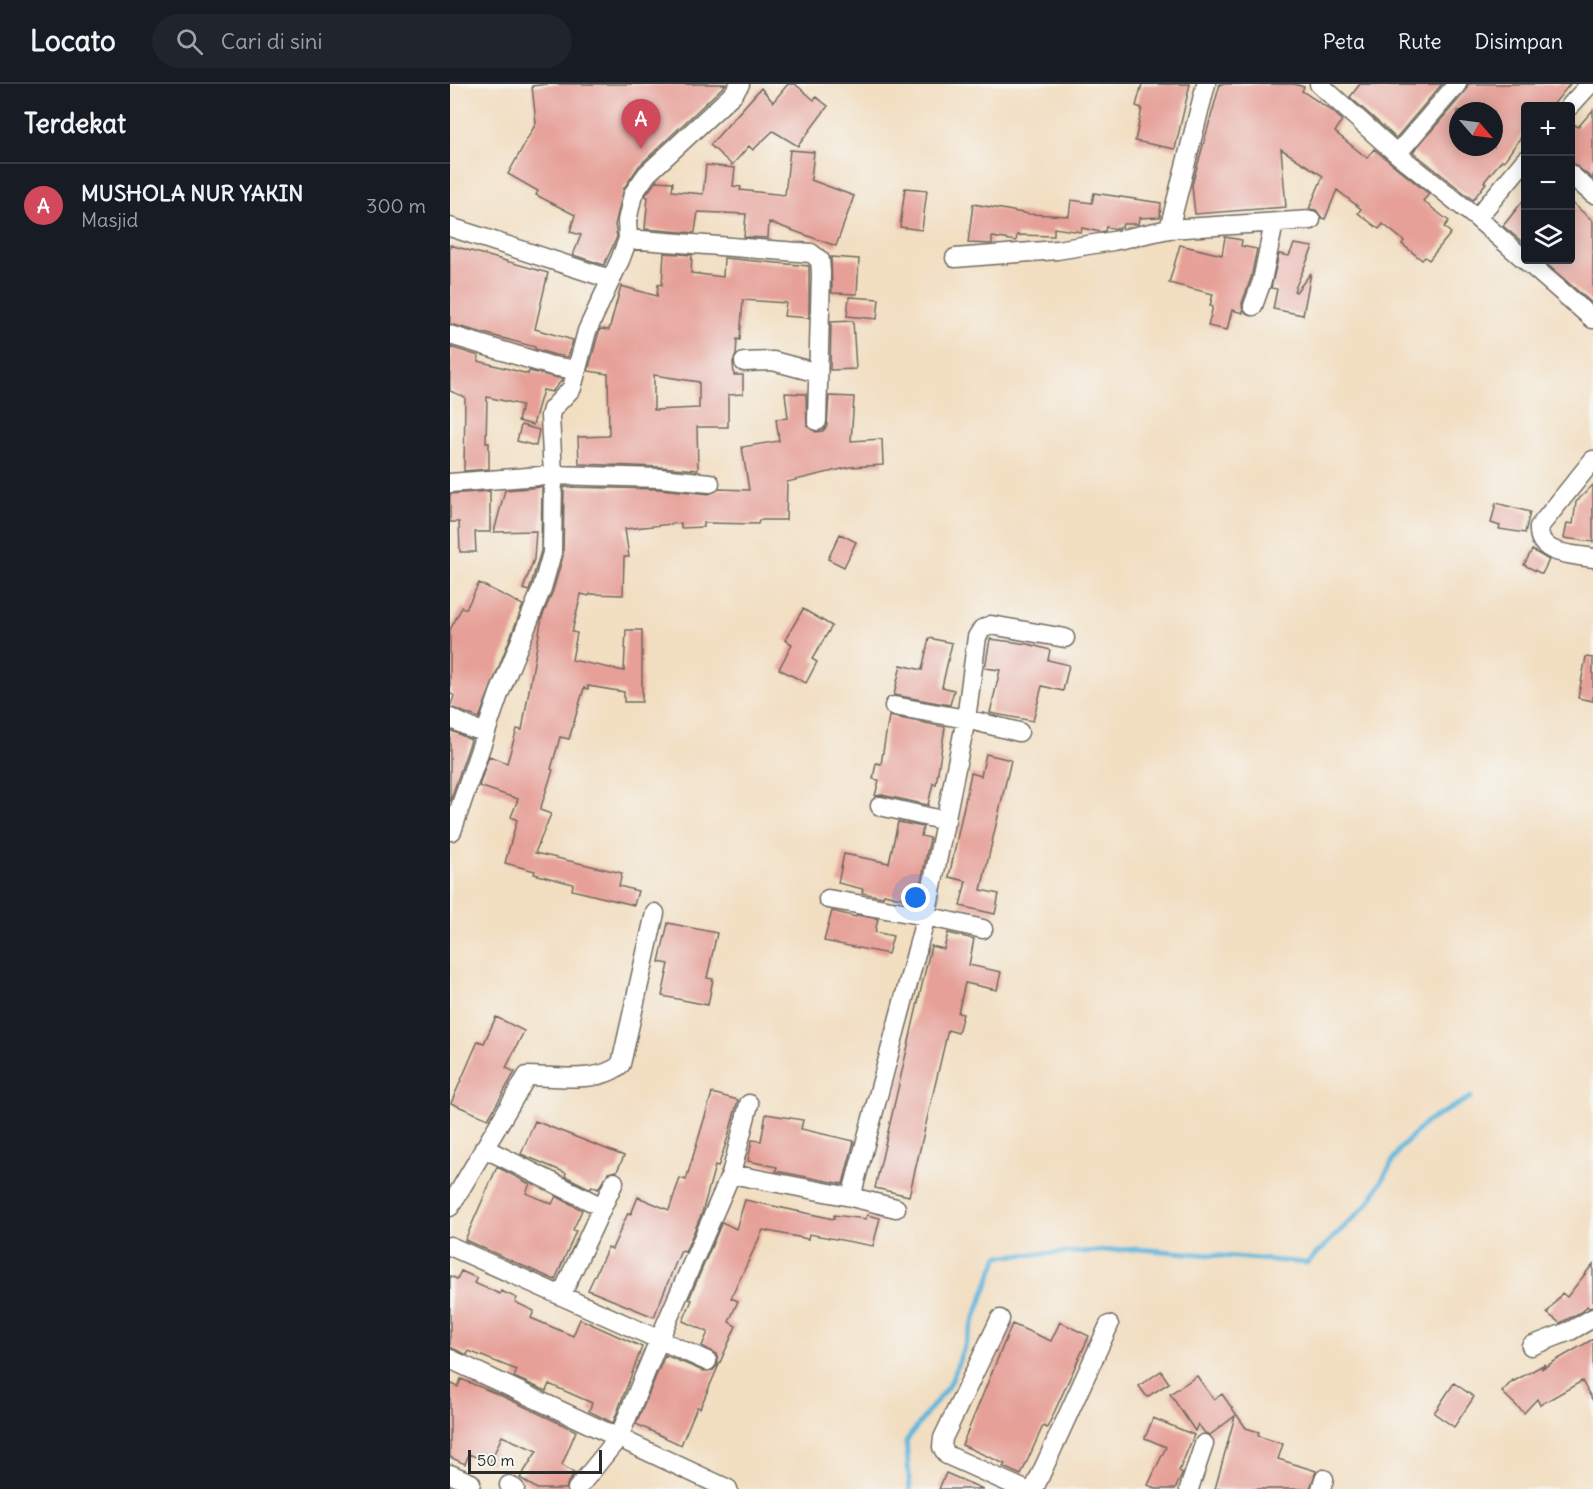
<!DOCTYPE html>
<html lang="id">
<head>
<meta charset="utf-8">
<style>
	:root { --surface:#171b24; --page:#20242c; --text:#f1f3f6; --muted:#9ea1a6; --line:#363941; --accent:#d1495b }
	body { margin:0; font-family:Delius,sans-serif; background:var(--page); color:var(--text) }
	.controls { position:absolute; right:18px; top:18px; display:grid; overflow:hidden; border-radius:6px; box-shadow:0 3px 15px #0003 }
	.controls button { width:54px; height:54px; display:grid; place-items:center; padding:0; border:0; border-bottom:2px solid var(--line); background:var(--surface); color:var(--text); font:30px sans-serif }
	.compass { position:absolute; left:999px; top:18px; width:54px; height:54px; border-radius:50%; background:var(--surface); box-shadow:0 3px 15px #0003; rotate:118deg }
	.scale { position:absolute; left:18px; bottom:15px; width:134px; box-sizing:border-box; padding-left:6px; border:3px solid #2b2b2b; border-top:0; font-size:16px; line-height:21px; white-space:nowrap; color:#2b2b2b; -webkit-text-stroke:4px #f6f6f2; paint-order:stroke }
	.you { position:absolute; left:466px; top:814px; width:21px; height:21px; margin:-15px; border:4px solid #fff; border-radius:50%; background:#1a73e8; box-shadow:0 0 0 9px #1a73e833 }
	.badge { display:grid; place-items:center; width:39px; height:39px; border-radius:50%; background:var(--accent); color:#fff; font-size:20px; font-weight:700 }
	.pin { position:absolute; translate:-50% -50px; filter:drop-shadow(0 2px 3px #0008) }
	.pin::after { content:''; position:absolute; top:32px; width:21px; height:18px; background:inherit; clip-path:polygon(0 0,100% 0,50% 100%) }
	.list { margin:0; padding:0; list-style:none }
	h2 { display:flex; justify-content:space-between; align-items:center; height:78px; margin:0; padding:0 24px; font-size:26px }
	h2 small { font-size:20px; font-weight:400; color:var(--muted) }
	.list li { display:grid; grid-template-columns:39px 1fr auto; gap:18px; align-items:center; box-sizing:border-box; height:84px; padding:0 24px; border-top:2px solid var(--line) }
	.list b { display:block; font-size:22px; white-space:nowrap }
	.list p { margin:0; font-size:20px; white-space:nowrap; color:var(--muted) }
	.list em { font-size:20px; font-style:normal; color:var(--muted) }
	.icon { flex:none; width:33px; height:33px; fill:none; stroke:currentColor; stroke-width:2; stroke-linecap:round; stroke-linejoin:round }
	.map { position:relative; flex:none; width:1143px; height:1405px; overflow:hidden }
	header { display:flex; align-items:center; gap:36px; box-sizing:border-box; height:84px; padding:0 30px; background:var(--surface); border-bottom:2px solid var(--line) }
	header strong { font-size:28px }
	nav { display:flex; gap:33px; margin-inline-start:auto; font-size:21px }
	.search { width:420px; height:54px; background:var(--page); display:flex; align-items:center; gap:15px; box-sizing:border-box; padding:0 21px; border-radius:33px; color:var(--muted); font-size:22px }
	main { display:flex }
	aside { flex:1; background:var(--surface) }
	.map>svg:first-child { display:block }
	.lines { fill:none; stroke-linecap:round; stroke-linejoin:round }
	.stream { stroke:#60b6dc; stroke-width:5 }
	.building { fill:#e6a098; fill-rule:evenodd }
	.street-casing { stroke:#716a60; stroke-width:21 }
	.street { stroke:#fff; stroke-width:18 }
</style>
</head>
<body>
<header>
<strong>Locato</strong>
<div class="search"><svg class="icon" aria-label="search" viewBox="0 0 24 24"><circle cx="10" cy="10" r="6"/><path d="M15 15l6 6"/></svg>Cari di sini</div>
<nav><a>Peta</a><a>Rute</a><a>Disimpan</a></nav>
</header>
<main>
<aside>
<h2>Terdekat<small></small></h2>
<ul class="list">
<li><span class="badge">A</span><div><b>MUSHOLA NUR YAKIN</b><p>Masjid</p></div><em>300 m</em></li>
</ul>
</aside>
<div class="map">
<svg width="1143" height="1405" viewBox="0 0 1143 1405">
	<rect width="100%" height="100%" fill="#f6f6f2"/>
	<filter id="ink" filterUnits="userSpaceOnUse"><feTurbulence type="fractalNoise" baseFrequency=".0167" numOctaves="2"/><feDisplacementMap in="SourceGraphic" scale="12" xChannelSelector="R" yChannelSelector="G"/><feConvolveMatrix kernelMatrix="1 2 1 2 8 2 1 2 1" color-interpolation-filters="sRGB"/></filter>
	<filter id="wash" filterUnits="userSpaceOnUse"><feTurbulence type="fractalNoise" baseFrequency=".008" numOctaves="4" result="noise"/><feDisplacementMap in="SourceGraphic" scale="24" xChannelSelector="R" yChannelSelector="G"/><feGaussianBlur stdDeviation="1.35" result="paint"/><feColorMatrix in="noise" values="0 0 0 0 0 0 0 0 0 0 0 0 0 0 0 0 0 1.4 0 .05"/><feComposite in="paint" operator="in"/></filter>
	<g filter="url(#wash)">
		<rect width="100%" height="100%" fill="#f2dec1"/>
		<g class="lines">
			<path class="stream" d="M 460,1405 L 456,1357 L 501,1298 L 548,1172 L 688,1165 L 857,1179 L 919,1119 L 949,1066 L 976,1038 L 1021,1013"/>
		</g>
		<g id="blocks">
			<path class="building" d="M 98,0 L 276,0 L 189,82 L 174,104 L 165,141 L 167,153 L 154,181 L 123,171 L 131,151 L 120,148 L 125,131 L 86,111 L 88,107 L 58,90 L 86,39 L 82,2 Z
				M 338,0 L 345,0 L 364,16 L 366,13 L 378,22 L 348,62 L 323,47 L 303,66 L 299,62 L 282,81 L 260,61 L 311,4 L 323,18 Z
				M 692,0 L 740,0 L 725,65 L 685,57 L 692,24 L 686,22 Z
				M 770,0 L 844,0 L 854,3 L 852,7 L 881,26 L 892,36 L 885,48 L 917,74 L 924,65 L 979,110 L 973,117 L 999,137 L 994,143 L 1001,149 L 979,176 L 975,173 L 972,176 L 952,160 L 954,157 L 933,140 L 929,145 L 908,129 L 911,125 L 887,106 L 875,135 L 872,134 L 866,126 L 859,125 L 873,92 L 831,65 L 836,123 L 745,130 L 742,101 Z
				M 910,0 L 992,0 L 946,54 L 900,13 Z
				M 1018,0 L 1120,0 L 1102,22 L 1076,22 L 1076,46 L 1054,77 L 1052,76 L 1034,98 L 1036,99 L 1023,116 L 963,68 L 1016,7 ZM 1008,27 L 1044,27 L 1044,63 L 1008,63 Z
				M 1143,26 L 1143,95 L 1120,77 L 1120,38 L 1128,43 Z
				M 340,66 L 364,68 L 361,96 L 404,112 L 386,162 L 319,138 L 318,154 L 294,153 L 296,130 L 248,128 L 245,148 L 244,149 L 195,145 L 198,113 L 195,112 L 206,97 L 223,98 L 222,107 L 253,110 L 256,81 L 285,84 L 283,102 L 291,103 L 290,106 L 335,111 Z
				M 455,104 L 477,106 L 472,146 L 450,143 Z
				M 644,109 L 711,119 L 710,133 L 689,134 L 688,140 L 673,140 L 672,143 L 665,145 L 656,143 L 655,147 L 650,148 L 632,144 L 631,148 L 604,144 L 604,152 L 567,151 L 566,157 L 542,153 L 542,160 L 518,159 L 523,120 L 579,130 L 619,132 L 621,116 L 642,119 Z
				M 1076,113 L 1076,161 L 1053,142 Z
				M 1120,117 L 1143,137 L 1143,220 L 1092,176 L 1120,176 Z
				M 775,153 L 792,156 L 791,162 L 807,165 L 801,194 L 792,219 L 793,229 L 782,226 L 777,246 L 758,242 L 763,222 L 760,222 L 763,210 L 719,199 L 730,161 L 772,171 Z
				M 844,160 L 863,163 L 844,207 L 846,208 L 861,189 L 853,231 L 823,225 L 827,205 L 821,204 L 829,170 L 839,172 Z
				M 0,161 L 98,189 L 85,245 L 123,256 L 118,273 L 105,271 L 85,265 L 85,263 L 0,240 Z
				M 214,169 L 242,171 L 241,189 L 273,193 L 274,174 L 359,182 L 359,234 L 334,232 L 336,219 L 293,216 L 290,256 L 287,255 L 286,271 L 283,278 L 284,291 L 293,291 L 293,310 L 278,311 L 278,343 L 247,343 L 248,386 L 210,383 L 129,380 L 128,353 L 159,352 L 158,290 L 138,287 L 148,251 L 150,245 L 159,246 L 171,202 L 207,212 L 208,200 L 212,201 ZM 204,291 L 249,298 L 249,324 L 204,326 Z
				M 381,173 L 409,175 L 407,210 L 382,209 Z
				M 399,213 L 429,215 L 427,235 L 397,232 Z
				M 403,237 L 406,285 L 380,286 L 381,238 Z
				M 0,263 L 29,272 L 28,277 L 78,290 L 79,287 L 113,295 L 102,308 L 93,306 L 83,341 L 68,337 L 72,321 L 37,313 L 36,359 L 39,359 L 39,385 L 14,387 L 15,313 L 0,307 Z
				M 335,309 L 356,310 L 357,342 L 366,348 L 373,347 L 377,342 L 379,312 L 404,313 L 401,357 L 432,355 L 433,381 L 400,383 L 337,398 L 336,436 L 309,436 L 308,440 L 254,439 L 254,443 L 231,444 L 231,439 L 175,445 L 179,473 L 174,473 L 173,511 L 140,510 L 139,512 L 131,510 L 122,548 L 127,549 L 122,576 L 174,587 L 176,546 L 192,546 L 192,618 L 174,618 L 174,608 L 138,602 L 138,605 L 134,604 L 119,655 L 110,653 L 101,685 L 103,686 L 90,726 L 101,730 L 85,769 L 172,789 L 169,802 L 188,807 L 184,821 L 122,806 L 123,800 L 84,790 L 85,787 L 55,779 L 67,736 L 61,733 L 68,715 L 29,702 L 39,672 L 57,679 L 67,645 L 72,646 L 92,533 L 103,507 L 113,472 L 114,403 L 209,405 L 259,410 L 269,405 L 299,406 L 292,363 L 329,357 L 326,335 L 338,334 Z
				M 71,341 L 89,346 L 86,362 L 67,357 Z
				M 1143,401 L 1143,458 L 1114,454 L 1117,439 L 1123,440 L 1126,418 Z
				M 92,403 L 91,467 L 79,507 L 73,505 L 84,475 L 86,447 L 44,448 L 55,406 Z
				M 40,407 L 40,448 L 25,448 L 26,468 L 10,468 L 9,438 L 0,438 L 0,410 Z
				M 1046,419 L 1080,428 L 1075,449 L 1049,445 L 1050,442 L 1041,439 Z
				M 390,450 L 406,458 L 394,483 L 378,475 Z
				M 1082,466 L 1099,476 L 1092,490 L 1074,481 Z
				M 29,499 L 73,521 L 29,634 L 0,623 L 4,612 L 0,609 L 0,546 L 12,523 L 16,525 Z
				M 353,525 L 382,542 L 362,575 L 367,578 L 356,599 L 329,585 L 342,560 L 335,556 Z
				M 479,554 L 502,559 L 492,603 L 504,606 L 500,621 L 444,611 L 451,581 L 472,586 Z
				M 540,555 L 578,560 L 600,566 L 598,576 L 619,581 L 613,607 L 592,602 L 583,637 L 540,629 L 550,586 L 535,584 Z
				M 1136,573 L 1143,574 L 1143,617 L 1128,614 Z
				M 439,632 L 495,643 L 486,700 L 483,699 L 478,721 L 432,711 L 425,712 L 429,696 L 423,695 L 426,679 L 431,680 Z
				M 0,646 L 21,656 L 0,718 Z
				M 536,670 L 561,676 L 531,806 L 549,810 L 545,830 L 510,822 L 516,797 L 499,793 L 521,689 L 531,692 Z
				M 448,738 L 473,743 L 471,752 L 480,754 L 467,818 L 434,810 L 433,813 L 412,809 L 413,805 L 388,799 L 394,770 L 439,779 Z
				M 382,827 L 406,833 L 407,831 L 428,835 L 425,848 L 443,852 L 438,870 L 374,857 Z
				M 218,839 L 267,849 L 257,894 L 263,895 L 258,921 L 212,912 L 219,880 L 209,878 Z
				M 498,849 L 524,855 L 519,881 L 551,888 L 547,906 L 515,899 L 508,929 L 513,930 L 508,949 L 498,946 L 459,1112 L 425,1104 L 481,862 L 494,865 Z
				M 46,933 L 74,947 L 56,984 L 65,988 L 38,1035 L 1,1019 L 28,957 L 34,959 Z
				M 262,1009 L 288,1016 L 278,1053 L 268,1083 L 265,1082 L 252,1129 L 235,1168 L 231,1167 L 224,1183 L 204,1233 L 138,1206 L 158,1163 L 162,1165 L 178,1129 L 181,1130 L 188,1113 L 219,1126 L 230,1094 L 236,1096 Z
				M 316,1030 L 353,1036 L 351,1045 L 404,1057 L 393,1100 L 326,1087 L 327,1083 L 298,1077 L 302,1056 L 311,1057 Z
				M 85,1037 L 174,1072 L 167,1087 L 158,1089 L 148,1105 L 142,1102 L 141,1105 L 115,1092 L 116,1089 L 71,1070 Z
				M 47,1083 L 80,1100 L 76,1109 L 102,1120 L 106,1112 L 132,1126 L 123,1146 L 126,1147 L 105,1196 L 15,1156 Z
				M 295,1116 L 384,1135 L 384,1131 L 416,1135 L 417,1131 L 430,1134 L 423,1162 L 359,1150 L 358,1155 L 313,1146 L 281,1214 L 288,1217 L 279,1238 L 286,1242 L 250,1324 L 247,1323 L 231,1361 L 186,1340 L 215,1271 L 253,1287 L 263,1286 L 267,1282 L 268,1276 L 266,1270 L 252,1262 L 258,1248 L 233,1237 L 242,1216 L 239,1215 L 272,1138 L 286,1145 Z
				M 1143,1180 L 1143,1223 L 1139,1224 L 1137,1222 L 1133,1227 L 1110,1239 L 1097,1229 L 1112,1209 L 1117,1213 Z
				M 11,1187 L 27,1194 L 24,1199 L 50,1210 L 51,1207 L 67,1214 L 65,1218 L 84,1227 L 81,1234 L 123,1252 L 130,1235 L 192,1263 L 163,1339 L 139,1327 L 142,1319 L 99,1300 L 96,1307 L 64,1293 L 67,1286 L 19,1267 L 17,1271 L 0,1263 L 0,1192 L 7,1195 Z
				M 610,1238 L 639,1252 L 597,1344 L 593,1342 L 571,1391 L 553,1383 L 555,1380 L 512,1361 L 562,1240 L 601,1257 Z
				M 1143,1255 L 1143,1317 L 1132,1297 L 1090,1321 L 1087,1315 L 1074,1329 L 1052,1308 L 1063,1296 L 1064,1297 L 1095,1280 L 1091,1285 Z
				M 711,1287 L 719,1299 L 697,1313 L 689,1302 Z
				M 747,1292 L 764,1316 L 772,1310 L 796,1344 L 809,1348 L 808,1352 L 833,1360 L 828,1375 L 866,1387 L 860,1405 L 765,1405 L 785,1332 L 760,1351 L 755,1349 L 748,1340 L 745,1347 L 720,1310 Z
				M 11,1295 L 52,1312 L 126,1347 L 112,1381 L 125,1390 L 118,1398 L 116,1405 L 87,1405 L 70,1394 L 87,1367 L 54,1353 L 52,1352 L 40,1379 L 19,1370 L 15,1380 L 0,1373 L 0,1299 L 8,1303 Z
				M 1004,1299 L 1024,1313 L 1004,1343 L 984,1329 Z
				M 703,1334 L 744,1351 L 729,1387 L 733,1389 L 725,1405 L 706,1405 L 698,1401 L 716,1363 L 695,1354 Z
				M 496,1389 L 533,1405 L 489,1405 Z"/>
		</g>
	</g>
	<g filter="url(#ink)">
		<use href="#blocks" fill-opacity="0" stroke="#716a60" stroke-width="1.5"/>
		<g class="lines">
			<defs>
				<path id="street" d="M 869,0 L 947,70 L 1027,134 L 1143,235
					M 1120,22 L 1140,0
					M 947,70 L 1007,0
					M 1120,90 L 1143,110
					M 1027,134 L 1076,75
					M 0,143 L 160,195
					M 719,145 L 756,0
					M 178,155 L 361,169 L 370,176 L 371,189 L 367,337
					M 505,174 L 607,166 L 663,157 L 719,145 L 861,136
					M 803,222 L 812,197 L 824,139
					M 0,251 L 102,282 L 127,286
					M 294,278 L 323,277 L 368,289
					M 1143,376 L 1089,443 C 1087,471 1122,470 1143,474
					M 0,399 L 103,391 L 210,394 L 260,399
					M 444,622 L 516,635 L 569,648
					M 0,634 L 21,644 L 36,648
					M 430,722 L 496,737
					M 2,747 L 49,610 L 92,504 L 102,469 L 103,391 L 100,332 L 102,325 L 122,304 L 137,247 L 170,176 L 178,155 L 177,137 L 183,110 L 197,90 L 283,10 L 290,0
					M 378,815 L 476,832 L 533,845
					M 34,1064 L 152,1123
					M 281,1090 L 401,1113 L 446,1124
					M 401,1113 L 476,832 L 516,635 L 527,553 L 532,545 L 541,541 L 615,554
					M 0,1123 L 77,992 C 105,992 150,1000 171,980 L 205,829
					M 0,1162 L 257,1277
					M 111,1212 L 164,1098
					M 550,1235 L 493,1354 L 492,1363 L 497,1371 L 573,1405
					M 1081,1262 L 1120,1247 L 1143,1234
					M 0,1275 L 278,1405
					M 0,1390 L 21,1399
					M 59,1401 L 65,1405
					M 127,1405 L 169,1353 L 209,1256 L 281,1090 L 299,1020
					M 584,1405 L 659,1241
					M 739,1405 L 754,1360
					M 871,1405 L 874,1395"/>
			</defs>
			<use href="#street" class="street-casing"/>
			<use href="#street" class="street"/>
		</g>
	</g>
</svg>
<div class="controls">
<button>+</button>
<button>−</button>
<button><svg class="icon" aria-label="layers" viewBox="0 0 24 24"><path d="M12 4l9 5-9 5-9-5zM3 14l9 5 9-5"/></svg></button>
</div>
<svg class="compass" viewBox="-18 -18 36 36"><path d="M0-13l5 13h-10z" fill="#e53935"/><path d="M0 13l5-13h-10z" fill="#9ea1a6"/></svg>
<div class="scale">50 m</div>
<div class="you"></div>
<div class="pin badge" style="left:191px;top:65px">A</div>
</div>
</main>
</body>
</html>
